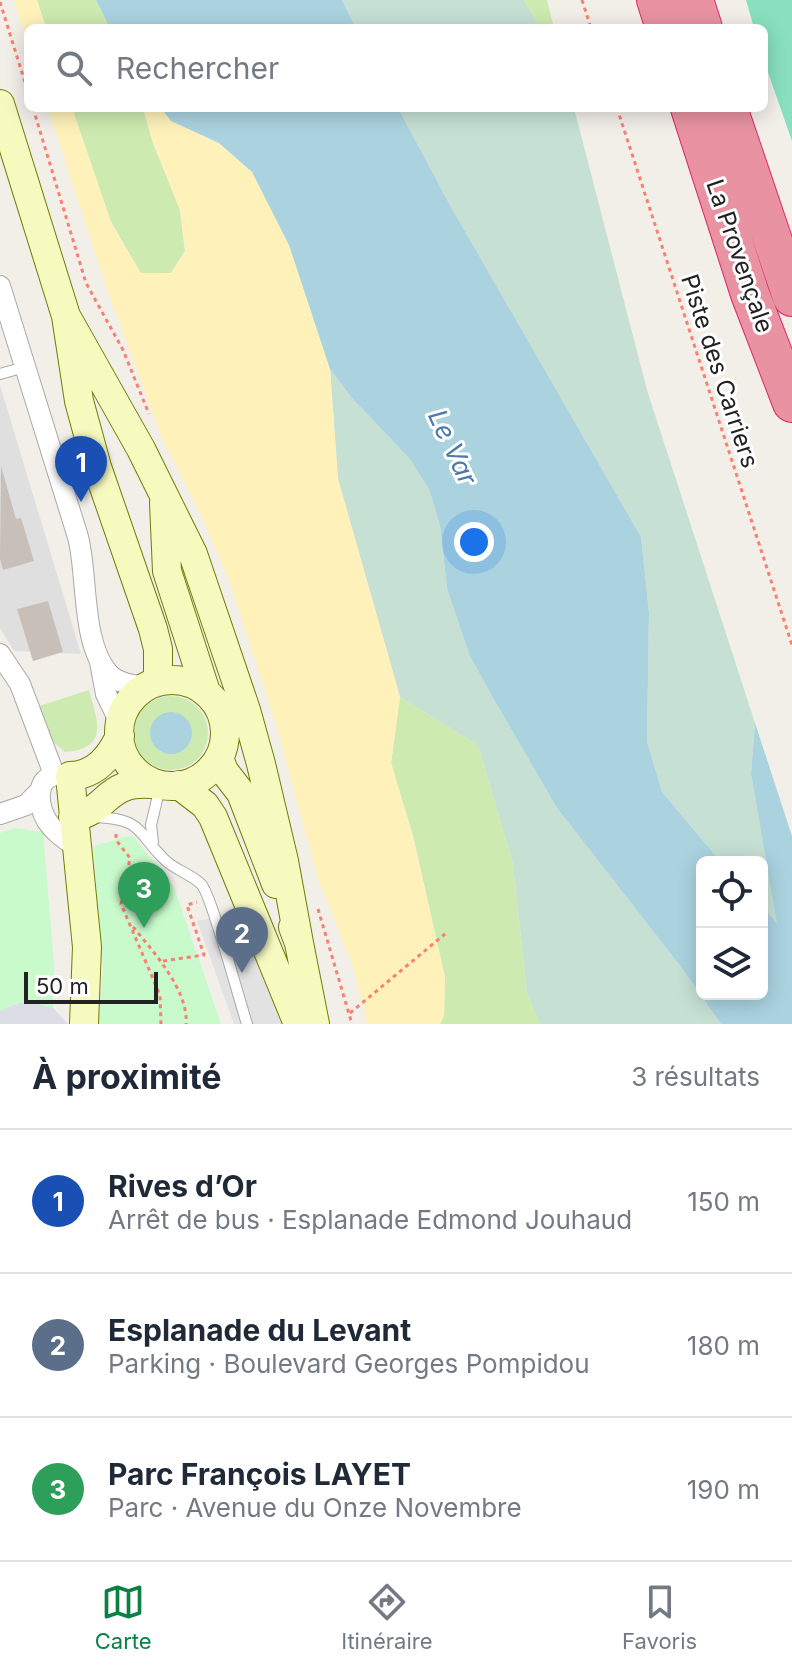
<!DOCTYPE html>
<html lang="fr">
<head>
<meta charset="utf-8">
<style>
	:root { --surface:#fff; --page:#f6f6f7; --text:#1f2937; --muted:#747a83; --line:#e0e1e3; --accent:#0b8043 }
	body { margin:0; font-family:Inter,sans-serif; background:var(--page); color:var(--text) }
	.controls { position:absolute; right:24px; bottom:24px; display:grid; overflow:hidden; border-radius:12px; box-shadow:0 4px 20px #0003 }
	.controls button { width:72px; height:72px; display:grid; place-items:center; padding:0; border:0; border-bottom:2px solid var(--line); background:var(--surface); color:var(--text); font:40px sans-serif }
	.scale { position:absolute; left:24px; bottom:20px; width:134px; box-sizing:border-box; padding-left:8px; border:4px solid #222; border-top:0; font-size:22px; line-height:28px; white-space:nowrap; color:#222; -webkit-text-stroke:6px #fff; paint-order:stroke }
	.you { position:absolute; left:474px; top:542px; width:28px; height:28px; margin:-20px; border:6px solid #fff; border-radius:50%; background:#1a73e8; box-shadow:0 0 0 12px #1a73e833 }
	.badge { display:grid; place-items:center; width:52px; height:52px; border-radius:50%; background:var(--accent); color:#fff; font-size:26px; font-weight:700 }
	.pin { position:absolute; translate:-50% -66px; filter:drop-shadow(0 2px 4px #0008) }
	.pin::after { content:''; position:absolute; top:42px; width:28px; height:24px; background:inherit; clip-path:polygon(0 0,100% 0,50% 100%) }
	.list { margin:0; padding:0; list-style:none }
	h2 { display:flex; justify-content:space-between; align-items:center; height:104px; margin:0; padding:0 32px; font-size:34px }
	h2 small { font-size:26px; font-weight:400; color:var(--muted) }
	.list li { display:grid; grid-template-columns:52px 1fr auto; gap:24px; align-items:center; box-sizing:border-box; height:144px; padding:0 32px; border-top:2px solid var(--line) }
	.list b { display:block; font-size:30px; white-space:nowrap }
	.list p { margin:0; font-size:26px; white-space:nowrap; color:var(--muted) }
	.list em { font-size:26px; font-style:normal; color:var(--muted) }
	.icon { flex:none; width:44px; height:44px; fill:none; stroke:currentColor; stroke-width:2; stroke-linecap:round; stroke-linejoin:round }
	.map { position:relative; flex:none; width:792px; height:1024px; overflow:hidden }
	.search { position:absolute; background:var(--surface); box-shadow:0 4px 20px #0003; left:24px; right:24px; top:24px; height:88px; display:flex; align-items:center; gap:20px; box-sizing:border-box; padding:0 28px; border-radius:12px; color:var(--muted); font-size:30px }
	.sheet { height:536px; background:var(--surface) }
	nav { display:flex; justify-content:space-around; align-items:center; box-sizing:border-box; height:112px; border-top:2px solid var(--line); background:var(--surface); font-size:22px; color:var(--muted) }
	nav a { display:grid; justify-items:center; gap:4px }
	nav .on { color:var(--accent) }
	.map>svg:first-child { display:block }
	.residential { fill:#e0dfdf }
	.grass { fill:#cdebb0 }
	.wetland { fill:#c6e0d4 }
	.sand { fill:#fff1ba }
	.park { fill:#c8facc }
	.pitch { fill:#88e0be }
	.parking { fill:#e2e2e2 }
	.plaza { fill:#dddde8 }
	.water { fill:#aad3df }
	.building { fill:#c7bfb8 }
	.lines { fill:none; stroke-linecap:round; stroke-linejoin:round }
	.lane-casing { stroke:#a9a9a9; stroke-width:12 }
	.street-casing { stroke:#a9a9a9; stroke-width:22 }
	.secondary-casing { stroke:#707d05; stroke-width:30 }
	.highway-casing { stroke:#dc2a67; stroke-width:40 }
	.path { stroke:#fa8072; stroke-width:3; stroke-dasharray:4 4; stroke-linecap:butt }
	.lane { stroke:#fff; stroke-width:10 }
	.street { stroke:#fff; stroke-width:20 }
	.secondary { stroke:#f7fabf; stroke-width:28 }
	.highway { stroke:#e892a2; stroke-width:38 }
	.labels { text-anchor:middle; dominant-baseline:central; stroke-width:6; stroke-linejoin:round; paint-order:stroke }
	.street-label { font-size:24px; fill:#222; stroke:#fff }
	.water-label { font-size:26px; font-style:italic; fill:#4a7aab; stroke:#fff }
</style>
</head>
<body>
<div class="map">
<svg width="792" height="1024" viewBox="0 0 792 1024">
	<rect width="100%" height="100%" fill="#f2efe9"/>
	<path class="residential" d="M 0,385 L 81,654 L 14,651 L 0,628 Z"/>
	<path class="grass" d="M 37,0 L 96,0 L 110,28 L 46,28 Z
		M 524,0 L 547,0 L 554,28 L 541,28 Z
		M 72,108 L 143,108 L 153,143 L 180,210 L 185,251 L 171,273 L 140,273 L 111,222 Z
		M 89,690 C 98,722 109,749 65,752 L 53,742 L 39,706 Z
		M134 733a37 37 0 1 1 74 0a37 37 0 1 1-74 0Z
		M 400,697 L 478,745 L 513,864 L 527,993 L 540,1024 L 440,1024 L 444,1015 L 445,977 L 413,836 L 391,763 Z"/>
	<path class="wetland" d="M 342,0 L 524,0 L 541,28 L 356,28 Z
		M 398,108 L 574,108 L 647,390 L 755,723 L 751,774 L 778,925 L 762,907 L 762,862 L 721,862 L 662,792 L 647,741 L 649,612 L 641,537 L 451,207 Z
		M 330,369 L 351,397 L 409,458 L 429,489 L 440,526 L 447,588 L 503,715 L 557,808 L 681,967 L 721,1024 L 540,1024 L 527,993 L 513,864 L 478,745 L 400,697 L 338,479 Z"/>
	<path class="sand" d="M 14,0 L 37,0 L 46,28 L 28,28 L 28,45 Z
		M 48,108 L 72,108 L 111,222 L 141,273 L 171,273 L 185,251 L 180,210 L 153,143 L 143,108 L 161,108 L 171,121 L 219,143 L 252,172 L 289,245 L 330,369 L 338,479 L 400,697 L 391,763 L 413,836 L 445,978 L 444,1016 L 440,1024 L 367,1024 L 353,966 L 318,879 L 277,727 L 229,580 L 198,508 L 162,438 L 107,289 Z"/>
	<path class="park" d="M 15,828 L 43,832 L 54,963 L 53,1008 L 68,1024 L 0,1024 L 0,833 Z
		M 132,835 L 174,887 L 221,1024 L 98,1024 L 103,969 L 93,846 Z"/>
	<path class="pitch" d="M 746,0 L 792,0 L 792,141 L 764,61 L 764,28 L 754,28 Z"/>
	<path class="parking" d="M 246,912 L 289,1024 L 234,1024 L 197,921 Z"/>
	<path class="plaza" d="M 20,1003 L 37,1004 L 53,1008 L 68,1024 L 0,1024 L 0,1011 Z"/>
	<path class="water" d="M 96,0 L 342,0 L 356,28 L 110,28 Z
		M 161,108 L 398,108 L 451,207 L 641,537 L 649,612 L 647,741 L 662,792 L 721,862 L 702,862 L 702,994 L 762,994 L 762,907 L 777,923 L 751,774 L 755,723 L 792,836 L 792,1024 L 721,1024 L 681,967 L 557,808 L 503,715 L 470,656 L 447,588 L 440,526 L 429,489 L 409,458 L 351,397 L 330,369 L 289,245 L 252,172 L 219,143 L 171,121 Z
		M150 733a21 21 0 1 1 42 0a21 21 0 1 1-42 0Z"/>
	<path class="building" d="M 1,466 L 16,519 L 21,518 L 34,561 L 3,570 L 0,559 Z
		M 48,601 L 63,652 L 33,661 L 17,609 Z"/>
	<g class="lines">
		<defs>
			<path id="lane" d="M 0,374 L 25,367
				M 95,817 C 144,819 136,832 165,860 C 175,870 191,874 201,884 C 211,893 240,1003 247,1024
				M 153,842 L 151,825 L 160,787"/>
			<path id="street" d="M 0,286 L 78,537 C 88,575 81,642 108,673 C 118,684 135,686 149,686
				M 0,654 L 20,684 L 54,774
				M 100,662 L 106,694 L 120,723
				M 64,775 C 35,772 36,802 47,821 C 54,832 65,839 76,847
				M 0,814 L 26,805 L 39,792"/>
			<path id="secondary" d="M 0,104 L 66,316 L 79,401 L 97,467 L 153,629 L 158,649 L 158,682
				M 66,316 L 141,449 L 193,554 L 246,710 L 261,764 L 284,861 L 299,943
				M 164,503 L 167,571 L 206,692
				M119 733a53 53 0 1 1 106 0a53 53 0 1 1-106 0Z
				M 219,758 L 224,771 L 241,793 L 276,884
				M 179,785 L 205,805 L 213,817 L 298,1024
				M 73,817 C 111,811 103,777 160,785
				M 293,927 L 299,943 L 315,1024
				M 84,1024 L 87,947 L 70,776 C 96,775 110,757 120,736"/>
			<path id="highway" d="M 656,0 L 665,28
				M 694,0 L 703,28
				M 690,108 L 750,294 L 792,403
				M 728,108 L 792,297"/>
		</defs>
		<use href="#lane" class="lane-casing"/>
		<use href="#street" class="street-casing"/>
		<use href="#secondary" class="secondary-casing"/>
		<use href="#highway" class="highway-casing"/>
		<path class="path" d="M 582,0 L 591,28
			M 0,2 L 28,92
			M 33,108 L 86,283 L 123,350 L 149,414
			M 617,108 L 792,645
			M 116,834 L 116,840 L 130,858 L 121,904 L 160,995 L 161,1024
			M 318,909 L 352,1024
			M 133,927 C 153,951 189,991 186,1024
			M 163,961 L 204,955 L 187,905 L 197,902
			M 350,1013 L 445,934"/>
		<use href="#lane" class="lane"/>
		<use href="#street" class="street"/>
		<use href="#secondary" class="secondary"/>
		<use href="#highway" class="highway"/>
	</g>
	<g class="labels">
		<g class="street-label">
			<text transform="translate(740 256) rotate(71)">La Provençale</text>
			<text transform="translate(720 371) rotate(72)">Piste des Carriers</text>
		</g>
		<g class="water-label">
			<text transform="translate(453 447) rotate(65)">Le Var</text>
		</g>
	</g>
</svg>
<div class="controls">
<button><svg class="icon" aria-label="locate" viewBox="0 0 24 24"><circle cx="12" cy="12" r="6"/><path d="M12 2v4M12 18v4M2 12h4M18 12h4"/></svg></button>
<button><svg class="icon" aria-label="layers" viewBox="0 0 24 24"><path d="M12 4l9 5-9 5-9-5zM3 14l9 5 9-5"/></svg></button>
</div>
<div class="scale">50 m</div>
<div class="you"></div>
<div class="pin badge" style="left:81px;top:502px;background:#1a4fb4">1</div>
<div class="pin badge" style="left:242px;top:973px;background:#5c6f8a">2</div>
<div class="pin badge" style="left:144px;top:928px;background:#2e9e5b">3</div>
<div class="search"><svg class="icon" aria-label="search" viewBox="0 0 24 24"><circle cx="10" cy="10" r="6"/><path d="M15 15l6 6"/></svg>Rechercher</div>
</div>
<section class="sheet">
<h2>À proximité<small>3 résultats</small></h2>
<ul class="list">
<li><span class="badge" style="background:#1a4fb4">1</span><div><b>Rives d’Or</b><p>Arrêt de bus · Esplanade Edmond Jouhaud</p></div><em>150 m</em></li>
<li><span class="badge" style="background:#5c6f8a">2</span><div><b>Esplanade du Levant</b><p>Parking · Boulevard Georges Pompidou</p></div><em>180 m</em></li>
<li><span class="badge" style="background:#2e9e5b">3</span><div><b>Parc François LAYET</b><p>Parc · Avenue du Onze Novembre</p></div><em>190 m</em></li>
</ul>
</section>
<nav>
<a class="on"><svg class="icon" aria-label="map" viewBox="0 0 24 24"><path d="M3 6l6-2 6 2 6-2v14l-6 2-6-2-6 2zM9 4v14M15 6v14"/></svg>Carte</a>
<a><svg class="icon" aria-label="directions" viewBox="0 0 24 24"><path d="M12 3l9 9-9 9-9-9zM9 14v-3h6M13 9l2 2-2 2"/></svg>Itinéraire</a>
<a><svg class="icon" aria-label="saved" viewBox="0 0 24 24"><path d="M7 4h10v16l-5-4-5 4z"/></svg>Favoris</a>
</nav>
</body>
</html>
